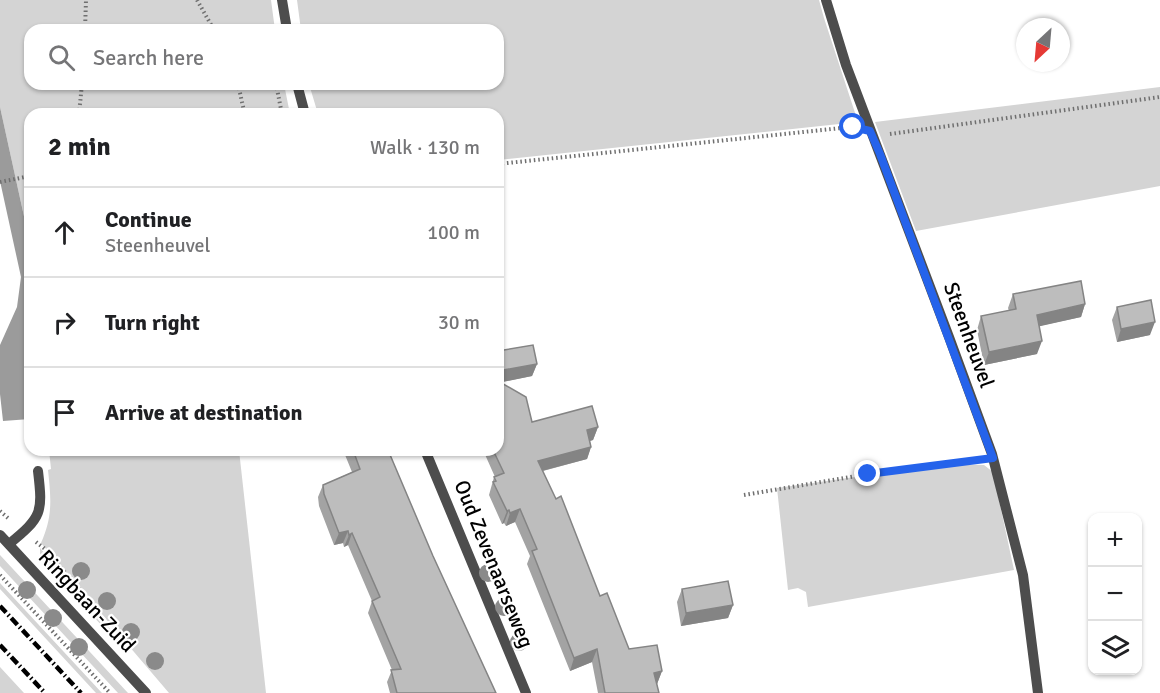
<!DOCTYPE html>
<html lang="en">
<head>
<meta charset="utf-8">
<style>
	:root { --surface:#fff; --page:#f6f6f6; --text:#202124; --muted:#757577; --line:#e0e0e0 }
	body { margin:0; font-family:Signika,sans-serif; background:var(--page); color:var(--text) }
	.controls { position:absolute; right:18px; bottom:18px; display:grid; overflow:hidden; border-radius:12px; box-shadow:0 2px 4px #0004 }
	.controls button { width:54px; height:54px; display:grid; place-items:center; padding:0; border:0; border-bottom:2px solid var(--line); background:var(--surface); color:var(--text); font:30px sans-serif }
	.compass { position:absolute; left:1016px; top:18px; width:54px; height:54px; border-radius:50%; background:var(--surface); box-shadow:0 2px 4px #0004; rotate:206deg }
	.stop { position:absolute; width:18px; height:18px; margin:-14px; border:4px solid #2563eb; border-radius:50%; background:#fff }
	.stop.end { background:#2563eb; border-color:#fff; box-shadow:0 2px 6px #0008 }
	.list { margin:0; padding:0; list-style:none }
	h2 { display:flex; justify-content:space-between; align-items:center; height:78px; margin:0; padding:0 24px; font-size:26px }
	h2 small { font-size:20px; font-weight:400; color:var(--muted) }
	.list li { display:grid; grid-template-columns:39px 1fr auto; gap:18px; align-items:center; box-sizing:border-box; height:90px; padding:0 24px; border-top:2px solid var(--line) }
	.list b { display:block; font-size:22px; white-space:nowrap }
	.list p { margin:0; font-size:20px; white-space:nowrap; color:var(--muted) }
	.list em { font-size:20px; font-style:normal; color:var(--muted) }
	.icon { flex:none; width:33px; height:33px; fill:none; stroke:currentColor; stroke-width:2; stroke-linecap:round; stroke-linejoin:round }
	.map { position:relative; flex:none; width:1160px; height:693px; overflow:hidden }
	.search { position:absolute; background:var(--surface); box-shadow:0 2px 4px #0004; left:24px; top:24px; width:480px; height:66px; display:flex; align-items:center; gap:15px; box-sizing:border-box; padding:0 21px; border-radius:18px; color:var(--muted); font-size:22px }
	.panel { position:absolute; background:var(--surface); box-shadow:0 2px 4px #0004; left:24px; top:108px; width:480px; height:348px; border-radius:18px }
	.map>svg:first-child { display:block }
	.green { fill:#d4d4d4 }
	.water { fill:#9b9b9b }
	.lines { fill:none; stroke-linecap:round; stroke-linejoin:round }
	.path { stroke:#6f6f6f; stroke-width:4; stroke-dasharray:1.5 3; stroke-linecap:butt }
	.minor { stroke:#4d4d4d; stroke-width:10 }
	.rail { stroke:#000; stroke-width:4.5; stroke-dasharray:9 3 1.5 3; stroke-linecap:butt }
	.tree { fill:#8a8a8a }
	.wall { fill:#a3a3a3 }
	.shaded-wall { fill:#848484 }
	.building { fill:#bdbdbd; stroke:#848484; stroke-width:1.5 }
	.route { stroke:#2563eb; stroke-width:8 }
	.labels { text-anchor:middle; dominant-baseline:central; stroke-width:4.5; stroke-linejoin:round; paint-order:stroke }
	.street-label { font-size:21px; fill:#000; stroke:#fff }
</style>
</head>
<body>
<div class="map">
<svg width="1160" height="693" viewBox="0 0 1160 693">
	<rect width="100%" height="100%" fill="#fff"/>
	<path class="green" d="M 0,0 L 271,0 L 275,30 L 30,30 L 30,84 L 284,84 L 290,114 L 30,114 L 30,233 L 27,230 L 0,107 Z
		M 297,0 L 819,0 L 824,18 L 858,122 L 498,160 L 498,114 L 318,114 L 309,84 L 498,84 L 498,30 L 301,30 Z
		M 1160,87 L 1160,186 L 916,231 L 875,122 Z
		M 49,450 L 239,450 L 266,693 L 169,693 L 41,543 C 53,516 51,499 48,470 L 51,469 Z
		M 947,464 L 984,465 L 993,472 L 1014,570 L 808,607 L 806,592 L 798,588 L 788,590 L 777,488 Z
		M 40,548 L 117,637 L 115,640 L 47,566 L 40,554 Z
		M 0,555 L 128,693 L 118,693 L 0,566 Z
		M 0,583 L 102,693 L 96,693 L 0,589 Z
		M 0,667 L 24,693 L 0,693 Z"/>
	<path class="water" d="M 0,107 L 27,230 L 30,233 L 30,419 L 3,421 L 0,394 L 0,345 L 17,307 L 21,277 L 0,181 Z"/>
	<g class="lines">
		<path class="path" d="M 197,0 L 214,30
			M 85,30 L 86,0
			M 238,84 L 244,111 L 247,114
			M 276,84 L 282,114
			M 79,114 L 82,84
			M 890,134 L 1160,97
			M 498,164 L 851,127
			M 0,182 L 30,176
			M 744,495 L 868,474 L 977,460
			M 0,511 L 8,518
			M 36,542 L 45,549 L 91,603
			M 0,575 L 110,693"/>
		<path class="minor" d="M 282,0 L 287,30
			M 826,0 L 846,65 L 949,337 L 992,454 L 1023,575 L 1038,693
			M 297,84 L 305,114
			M 425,450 L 526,693
			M 0,535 L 146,693
			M 9,544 C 42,517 43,513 38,471"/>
		<path class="rail" d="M 0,606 L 81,693
			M 0,645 L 45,693"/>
	</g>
	<g class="tree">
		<circle cx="81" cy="571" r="9"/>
		<circle cx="488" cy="573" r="9"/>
		<circle cx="27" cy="590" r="9"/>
		<circle cx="107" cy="601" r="9"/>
		<circle cx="504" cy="607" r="9"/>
		<circle cx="53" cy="618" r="9"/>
		<circle cx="131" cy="632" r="9"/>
		<circle cx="519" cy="642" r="9"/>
		<circle cx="79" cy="647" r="9"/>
		<circle cx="155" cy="661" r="9"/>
	</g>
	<path class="wall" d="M 1013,294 L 1085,304 L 1081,317 L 1039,326 L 1037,354 L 984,365 L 977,330 L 981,316 L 1009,311 L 1008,308 Z
		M 1117,307 L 1150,335 L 1117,342 L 1112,320 Z
		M 498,351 L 537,364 L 532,376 L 501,382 L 532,422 L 598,427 L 593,440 L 590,441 L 591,447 L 587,459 L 543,471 L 600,596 L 629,649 L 662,671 L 657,684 L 659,693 L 598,693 L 592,662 L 570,671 L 527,564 L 530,556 L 515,522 L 506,526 L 504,523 L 502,524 L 489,495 L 494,477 L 495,477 L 483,450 L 498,450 Z
		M 343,450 L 388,450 L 433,556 L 496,693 L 390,693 L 387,682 L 392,670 L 368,613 L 372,601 L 348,545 L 344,547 L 343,543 L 334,545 L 319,506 L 318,497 L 323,485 L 352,472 Z
		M 682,589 L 733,605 L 728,618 L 681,626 L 677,602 Z"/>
	<path class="shaded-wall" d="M 1085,304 L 1081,317 L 1032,328 L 1037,315 Z
		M 1155,322 L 1150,335 L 1117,342 L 1121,329 Z
		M 1042,341 L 1037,354 L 984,365 L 989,352 Z
		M 537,364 L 532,376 L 498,383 L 498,371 Z
		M 598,427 L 593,440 L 582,443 L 587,430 Z
		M 591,447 L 587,459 L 534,473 L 538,461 Z
		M 520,509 L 515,522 L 506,526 L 510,513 Z
		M 509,510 L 504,523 L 502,524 L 507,511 Z
		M 348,531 L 343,543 L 334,545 L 339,533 Z
		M 352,533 L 348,545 L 344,547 L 349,535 Z
		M 733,605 L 728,618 L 681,626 L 686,613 Z
		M 597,649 L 592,662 L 570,671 L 574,658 Z
		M 662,671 L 657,684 L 650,686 L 654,673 Z"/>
	<path class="building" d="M 1081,281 L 1085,304 L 1037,315 L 1042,341 L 989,352 L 981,316 L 1016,309 L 1013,294 Z
		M 1151,300 L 1155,322 L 1121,329 L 1117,307 Z
		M 533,345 L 537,364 L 498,371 L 498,351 Z
		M 498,381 L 526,397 L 532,422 L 592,406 L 598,427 L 587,430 L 591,447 L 538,461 L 556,499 L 561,496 L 600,596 L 607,593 L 629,649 L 657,645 L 662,671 L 654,673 L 659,693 L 605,693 L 597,649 L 574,658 L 532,551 L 537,549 L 520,509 L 510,513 L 509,510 L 507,511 L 493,482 L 496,481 L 494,477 L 504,473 L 493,450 L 498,450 Z
		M 353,450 L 388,450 L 433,556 L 496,693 L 397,693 L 391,670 L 401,669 L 372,601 L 380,597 L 352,533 L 349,535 L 348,531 L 339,533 L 324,494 L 323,485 L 360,469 Z
		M 728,581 L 733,605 L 686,613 L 682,589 Z"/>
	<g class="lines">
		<path class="route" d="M 853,127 L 870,131 L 880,154 L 993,458 L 868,474"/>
	</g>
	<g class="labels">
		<g class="street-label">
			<text transform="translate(969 335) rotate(70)">Steenheuvel</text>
			<text transform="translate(494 564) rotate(68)">Oud Zevenaarseweg</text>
			<text transform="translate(87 601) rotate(47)">Ringbaan-Zuid</text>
		</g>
	</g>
</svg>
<div class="controls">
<button>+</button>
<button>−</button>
<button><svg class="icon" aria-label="layers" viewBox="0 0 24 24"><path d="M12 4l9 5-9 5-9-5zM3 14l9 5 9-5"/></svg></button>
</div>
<svg class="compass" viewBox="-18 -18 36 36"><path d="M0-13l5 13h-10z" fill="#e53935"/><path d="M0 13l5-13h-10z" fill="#757577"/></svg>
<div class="stop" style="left:853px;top:127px"></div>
<div class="stop end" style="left:868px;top:474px"></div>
<div class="search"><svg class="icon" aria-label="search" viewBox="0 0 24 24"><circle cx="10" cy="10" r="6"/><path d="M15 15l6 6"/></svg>Search here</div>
<section class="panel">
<h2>2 min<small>Walk · 130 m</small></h2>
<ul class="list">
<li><svg class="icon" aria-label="ahead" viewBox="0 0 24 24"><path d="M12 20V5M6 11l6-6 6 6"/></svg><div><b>Continue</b><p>Steenheuvel</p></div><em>100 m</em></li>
<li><svg class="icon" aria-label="right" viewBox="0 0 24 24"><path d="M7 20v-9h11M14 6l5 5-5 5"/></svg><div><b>Turn right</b></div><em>30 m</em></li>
<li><svg class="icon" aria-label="arrive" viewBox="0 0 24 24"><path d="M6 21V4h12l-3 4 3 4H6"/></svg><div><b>Arrive at destination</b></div></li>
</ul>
</section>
</div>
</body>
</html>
